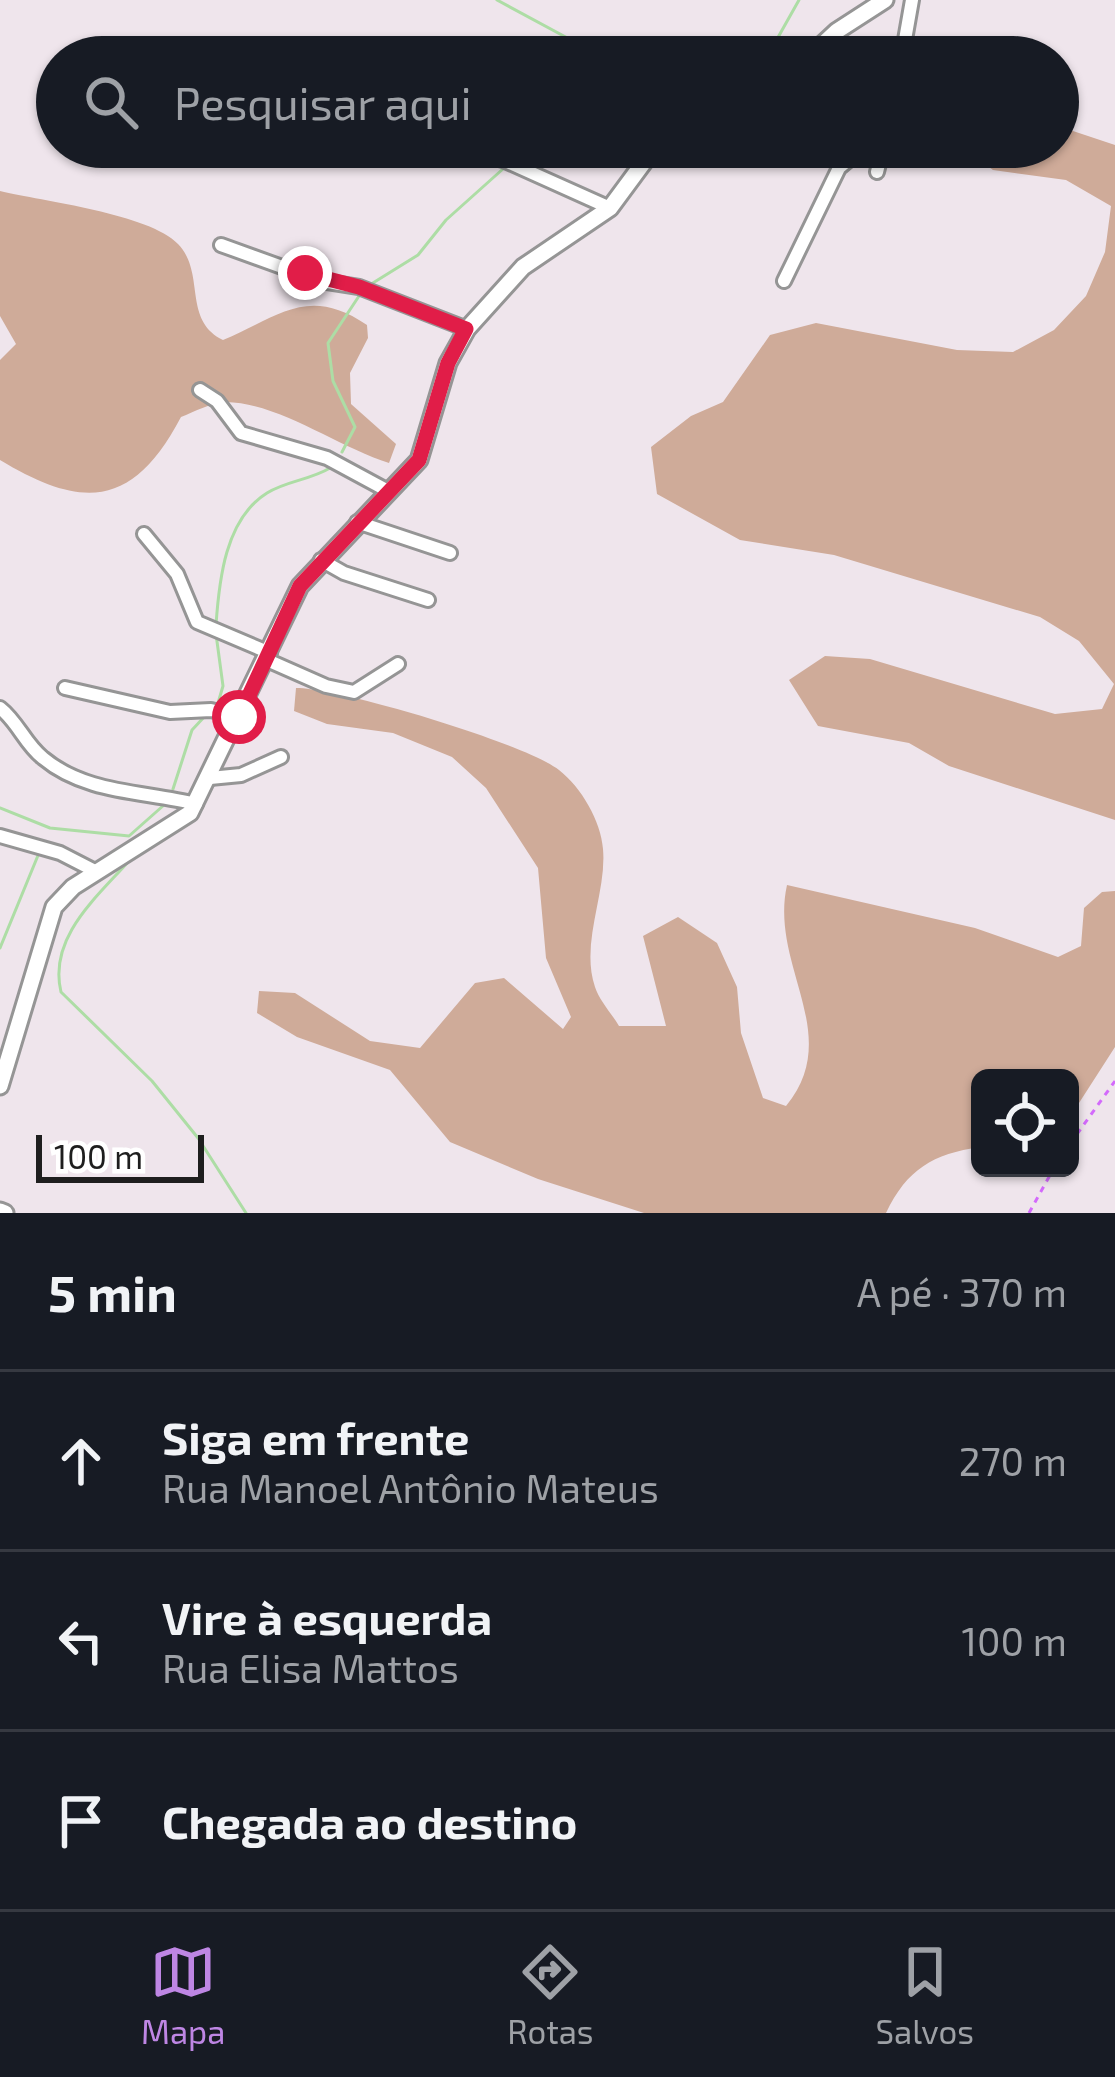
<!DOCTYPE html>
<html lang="pt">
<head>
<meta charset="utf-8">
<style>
	:root { --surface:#171b24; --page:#20242c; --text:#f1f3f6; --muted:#9ea1a6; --line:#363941; --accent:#be86e4 }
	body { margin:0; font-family:"Exo 2",sans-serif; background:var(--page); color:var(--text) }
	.controls { position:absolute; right:36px; bottom:36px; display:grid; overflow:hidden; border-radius:18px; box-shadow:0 3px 9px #0004 }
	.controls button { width:108px; height:108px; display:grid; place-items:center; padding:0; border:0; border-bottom:3px solid var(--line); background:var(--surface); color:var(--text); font:60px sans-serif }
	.scale { position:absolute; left:36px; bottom:30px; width:168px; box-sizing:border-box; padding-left:12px; border:6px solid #1e1e1e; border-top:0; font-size:33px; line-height:42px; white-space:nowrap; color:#1e1e1e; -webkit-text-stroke:9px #fff; paint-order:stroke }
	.stop { position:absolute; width:36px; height:36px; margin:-27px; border:9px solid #e11d48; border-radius:50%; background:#fff }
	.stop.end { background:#e11d48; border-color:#fff; box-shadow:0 3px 12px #0008 }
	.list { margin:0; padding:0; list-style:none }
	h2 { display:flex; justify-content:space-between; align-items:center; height:156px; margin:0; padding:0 48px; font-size:51px }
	h2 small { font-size:39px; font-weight:400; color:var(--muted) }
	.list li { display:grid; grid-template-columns:78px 1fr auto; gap:36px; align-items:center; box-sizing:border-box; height:180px; padding:0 48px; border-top:3px solid var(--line) }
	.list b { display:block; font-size:45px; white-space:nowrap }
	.list p { margin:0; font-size:39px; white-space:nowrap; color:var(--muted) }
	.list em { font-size:39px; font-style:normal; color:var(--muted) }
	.icon { flex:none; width:66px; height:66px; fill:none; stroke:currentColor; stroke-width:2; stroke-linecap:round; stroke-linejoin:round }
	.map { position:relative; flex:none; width:1115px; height:1213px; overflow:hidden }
	.search { position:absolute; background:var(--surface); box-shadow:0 3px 9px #0004; left:36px; right:36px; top:36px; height:132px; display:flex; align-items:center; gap:30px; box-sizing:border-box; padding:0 42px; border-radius:66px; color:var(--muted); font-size:45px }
	.sheet { height:696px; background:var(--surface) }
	nav { display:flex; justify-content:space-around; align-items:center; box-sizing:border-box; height:168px; border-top:3px solid var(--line); background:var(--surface); font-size:33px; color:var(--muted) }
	nav a { display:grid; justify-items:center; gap:6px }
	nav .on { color:var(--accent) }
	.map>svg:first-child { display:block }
	.forest { fill:#cfab99 }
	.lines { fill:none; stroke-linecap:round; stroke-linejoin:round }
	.stream { stroke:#addda5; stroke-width:3 }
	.minor-casing { stroke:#959595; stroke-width:18 }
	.tertiary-casing { stroke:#959595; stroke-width:21 }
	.path { stroke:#d36afb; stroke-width:3; stroke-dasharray:6 6; stroke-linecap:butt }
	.minor { stroke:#fff; stroke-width:12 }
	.tertiary { stroke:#fff; stroke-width:15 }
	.route { stroke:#e11d48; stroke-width:15 }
</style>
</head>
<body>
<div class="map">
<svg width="1115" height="1213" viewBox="0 0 1115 1213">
	<rect width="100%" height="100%" fill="#efe5ec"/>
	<path class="forest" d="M 1058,126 L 1115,145 L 1115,820 L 949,766 L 909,743 L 818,726 L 789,680 L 825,656 L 870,659 L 1055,714 L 1102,709 L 1114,684 L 1079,641 L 1040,617 L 834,555 L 740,540 L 657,494 L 651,447 L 691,416 L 723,402 L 770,335 L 816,323 L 957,350 L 1013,352 L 1054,330 L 1086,296 L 1105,252 L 1111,206 L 1066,180 L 993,170 L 965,149 L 1058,147 Z
		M 0,191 C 42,201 150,214 178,244 C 206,273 182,320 223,340 C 280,316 308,285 367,325 L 368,338 L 350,373 L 351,404 L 396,444 L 389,463 C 338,447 279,403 226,402 C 212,402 194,412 181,417 C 133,508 83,510 0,460 L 0,360 L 16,344 L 0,316 Z
		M 296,688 C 340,688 524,743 559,770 C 581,787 601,821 603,849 C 607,893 580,943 595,987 C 599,1000 612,1014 619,1026 L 666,1026 L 643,936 L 678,917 L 717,943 L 737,987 L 741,1033 L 763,1098 L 786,1106 C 845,1034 769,966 787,885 L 975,928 L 1058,957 L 1081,946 L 1084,908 L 1102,892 L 1115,891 L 1115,1047 L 1070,1117 L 1070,1078 L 980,1078 L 980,1147 C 933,1154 907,1169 886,1213 L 644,1213 L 538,1179 L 450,1142 L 390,1070 L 297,1037 L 257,1013 L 259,991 L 295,993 L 370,1041 L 420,1048 L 475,983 L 504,978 L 563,1029 L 571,1017 L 546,958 L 538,868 L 486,788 L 452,757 L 393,733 L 327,724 L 294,711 Z"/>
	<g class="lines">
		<path class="stream" d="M 497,0 L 573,41 L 625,38 L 680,57
			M 721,57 L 772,48 L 799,0
			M 511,161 L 528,147
			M 368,286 L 418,255 L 446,220 L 504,168
			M 342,452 L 355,427 L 333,381 L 328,343 L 361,293
			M 216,625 C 219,581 225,519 267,493 C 286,481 310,480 330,468
			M 216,634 L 223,686 L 218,703
			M 173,789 L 192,730 L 206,715
			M 0,808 L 50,828 L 129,836 L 164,805
			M 128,862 C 96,898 48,938 61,992 L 152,1081 L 198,1138 L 246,1213
			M 0,948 L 39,853"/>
		<defs>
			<path id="minor" d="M 902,57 L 912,0
				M 450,147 L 503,160 L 610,208
				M 877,172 L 883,147
				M 221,245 L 321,281 L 359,287 L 467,329
				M 784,281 L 839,168 L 864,147
				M 200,390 L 217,401 L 241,433 L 327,458 L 390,492
				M 357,522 L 450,553
				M 144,534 L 177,574 L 197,622 L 270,653
				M 321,560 L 344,573 L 428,600
				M 267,660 L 326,686 L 354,692 L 398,664
				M 65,688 L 170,712 L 211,710 L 239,717
				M 0,708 C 18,722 25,744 43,758 C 86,794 144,791 196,804
				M 210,778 L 241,775 L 281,757
				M 0,836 L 60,853 L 95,871"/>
			<path id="tertiary" d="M 809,57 L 837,31 L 885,0
				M 0,1086 L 54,907 L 73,887 L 190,813 L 300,586 L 419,460 L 448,363 L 467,329 L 523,267 L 610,208 L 655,147
				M 0,1211 L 5,1213"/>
		</defs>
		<use href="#minor" class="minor-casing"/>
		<use href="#tertiary" class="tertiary-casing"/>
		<path class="path" d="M 1070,1144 L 1115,1081
			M 1029,1213 L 1054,1168"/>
		<use href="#minor" class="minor"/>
		<use href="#tertiary" class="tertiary"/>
	</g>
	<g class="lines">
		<path class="route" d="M 239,717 L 300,586 L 419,460 L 448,363 L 466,329 L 359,287 L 305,273"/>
	</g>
</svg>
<div class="controls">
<button><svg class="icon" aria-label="locate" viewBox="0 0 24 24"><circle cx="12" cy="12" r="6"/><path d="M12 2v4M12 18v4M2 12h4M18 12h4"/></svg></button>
</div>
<div class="scale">100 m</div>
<div class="stop" style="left:239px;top:717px"></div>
<div class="stop end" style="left:305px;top:273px"></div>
<div class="search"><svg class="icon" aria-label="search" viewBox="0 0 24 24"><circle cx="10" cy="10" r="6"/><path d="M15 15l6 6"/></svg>Pesquisar aqui</div>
</div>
<section class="sheet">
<h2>5 min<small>A pé · 370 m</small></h2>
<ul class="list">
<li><svg class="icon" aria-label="ahead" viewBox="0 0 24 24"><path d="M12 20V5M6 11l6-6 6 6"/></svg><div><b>Siga em frente</b><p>Rua Manoel Antônio Mateus</p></div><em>270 m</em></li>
<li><svg class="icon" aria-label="left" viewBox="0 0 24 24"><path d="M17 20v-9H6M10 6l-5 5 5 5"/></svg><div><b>Vire à esquerda</b><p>Rua Elisa Mattos</p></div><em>100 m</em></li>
<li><svg class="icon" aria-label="arrive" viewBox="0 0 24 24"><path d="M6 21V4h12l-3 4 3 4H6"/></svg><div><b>Chegada ao destino</b></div></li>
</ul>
</section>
<nav>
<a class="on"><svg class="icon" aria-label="map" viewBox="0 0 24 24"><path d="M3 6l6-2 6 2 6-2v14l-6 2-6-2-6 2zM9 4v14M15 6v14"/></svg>Mapa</a>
<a><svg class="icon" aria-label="directions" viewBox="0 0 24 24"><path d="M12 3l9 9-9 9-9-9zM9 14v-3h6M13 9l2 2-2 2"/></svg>Rotas</a>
<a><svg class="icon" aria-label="saved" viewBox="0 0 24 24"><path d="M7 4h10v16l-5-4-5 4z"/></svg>Salvos</a>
</nav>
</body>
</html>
